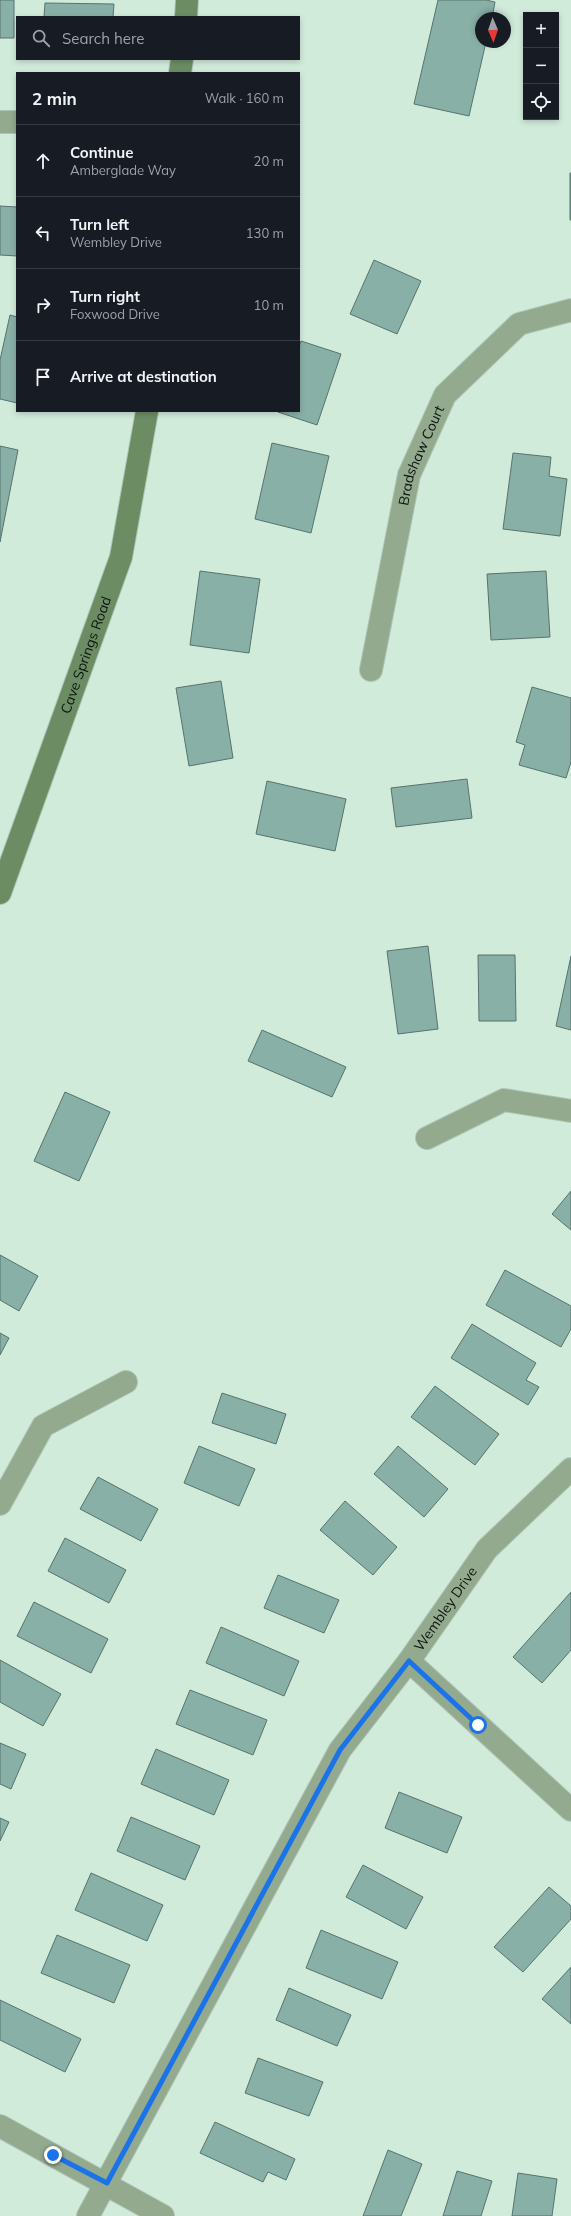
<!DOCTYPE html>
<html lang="en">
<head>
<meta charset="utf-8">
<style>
	:root { --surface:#171b24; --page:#242831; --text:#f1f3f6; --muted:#9ea1a6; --line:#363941 }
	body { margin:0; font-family:Mulish,sans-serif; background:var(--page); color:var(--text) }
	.controls { position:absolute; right:12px; top:12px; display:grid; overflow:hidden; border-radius:0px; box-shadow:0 2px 6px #0003 }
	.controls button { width:36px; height:36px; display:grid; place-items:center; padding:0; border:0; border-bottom:1px solid var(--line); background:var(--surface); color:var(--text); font:20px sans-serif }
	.compass { position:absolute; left:475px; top:12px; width:36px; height:36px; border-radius:50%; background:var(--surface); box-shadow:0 2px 6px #0003; rotate:178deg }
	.stop { position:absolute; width:12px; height:12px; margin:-9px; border:3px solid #1a73e8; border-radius:50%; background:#fff }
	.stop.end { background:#1a73e8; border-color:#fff; box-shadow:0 1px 4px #0008 }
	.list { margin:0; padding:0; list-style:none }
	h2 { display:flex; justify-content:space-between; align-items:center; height:52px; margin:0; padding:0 16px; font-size:17px }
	h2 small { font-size:13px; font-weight:400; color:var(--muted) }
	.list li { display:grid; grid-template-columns:26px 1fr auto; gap:12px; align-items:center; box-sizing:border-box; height:72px; padding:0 16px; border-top:1px solid var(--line) }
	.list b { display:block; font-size:15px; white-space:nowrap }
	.list p { margin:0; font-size:13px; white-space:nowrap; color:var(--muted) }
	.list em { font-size:13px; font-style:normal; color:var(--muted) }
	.icon { flex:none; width:22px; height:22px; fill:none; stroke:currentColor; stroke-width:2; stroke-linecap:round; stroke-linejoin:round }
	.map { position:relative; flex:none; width:571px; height:2216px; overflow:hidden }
	.search { position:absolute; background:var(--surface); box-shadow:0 2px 6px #0003; left:16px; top:16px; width:284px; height:44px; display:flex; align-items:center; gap:10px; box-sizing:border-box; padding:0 14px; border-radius:0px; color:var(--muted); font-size:15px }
	.panel { position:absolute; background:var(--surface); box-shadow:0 2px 6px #0003; left:16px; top:72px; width:284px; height:340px; border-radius:0px }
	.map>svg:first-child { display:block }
	.building { fill:#89b0a7; stroke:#57736d }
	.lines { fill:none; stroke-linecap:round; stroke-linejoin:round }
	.street-casing { stroke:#aec4b6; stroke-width:24 }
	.secondary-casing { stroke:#aec4b6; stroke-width:24 }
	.street { stroke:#93aa8e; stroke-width:22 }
	.secondary { stroke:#6c8d64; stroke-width:22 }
	.route { stroke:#1a73e8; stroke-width:5 }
	.labels { text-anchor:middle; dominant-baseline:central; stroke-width:3.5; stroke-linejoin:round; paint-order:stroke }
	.street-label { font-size:14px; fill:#0c1510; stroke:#fff }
</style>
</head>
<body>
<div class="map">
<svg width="571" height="2216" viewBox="0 0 571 2216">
	<rect width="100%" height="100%" fill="#d1ebdb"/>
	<path class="building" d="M 0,0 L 14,0 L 14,38 L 0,38 Z
		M 438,0 L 486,0 L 495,2 L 492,18 L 481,18 L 481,42 L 486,42 L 469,116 L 414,104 Z
		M 45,3 L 114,4 L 113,17 L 44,17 Z
		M 570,173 L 571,173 L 571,220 L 570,220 Z
		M 0,206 L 17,207 L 17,256 L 0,255 Z
		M 374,260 L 421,281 L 397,334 L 350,314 Z
		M 10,315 L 17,317 L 17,403 L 0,399 L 0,360 Z
		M 301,341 L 341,354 L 317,425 L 278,412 L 299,411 L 299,347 Z
		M 272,443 L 329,456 L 311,533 L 255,519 Z
		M 0,446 L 18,450 L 0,542 Z
		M 513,453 L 551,457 L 549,476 L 567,479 L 560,536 L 503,529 Z
		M 200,571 L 260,579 L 249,653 L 190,645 Z
		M 546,571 L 550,637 L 491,640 L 487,574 Z
		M 221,681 L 233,758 L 189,766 L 176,688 Z
		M 532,687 L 571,698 L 571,762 L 566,778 L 519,765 L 525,745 L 516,742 Z
		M 467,779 L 472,818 L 396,827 L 391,788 Z
		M 267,781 L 346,799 L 335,851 L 256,834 Z
		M 428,946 L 438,1029 L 398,1034 L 387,951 Z
		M 478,955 L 515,955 L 516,1021 L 479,1021 Z
		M 571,956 L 571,1030 L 556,1026 Z
		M 262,1030 L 346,1067 L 332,1097 L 248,1061 Z
		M 65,1092 L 110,1112 L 79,1181 L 34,1161 Z
		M 571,1191 L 571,1230 L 552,1214 Z
		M 0,1255 L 38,1276 L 19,1311 L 0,1300 Z
		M 505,1270 L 571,1306 L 571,1329 L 561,1347 L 486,1305 Z
		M 472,1324 L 536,1363 L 526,1380 L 539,1387 L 528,1405 L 451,1358 Z
		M 0,1333 L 9,1338 L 0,1355 Z
		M 435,1386 L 499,1434 L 475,1465 L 411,1417 Z
		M 222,1393 L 286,1414 L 276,1444 L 212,1423 Z
		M 199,1446 L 255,1469 L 239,1506 L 184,1483 Z
		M 398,1446 L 448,1489 L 424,1517 L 374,1474 Z
		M 98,1477 L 158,1509 L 141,1541 L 80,1509 Z
		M 345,1501 L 397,1547 L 373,1575 L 320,1530 Z
		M 65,1538 L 126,1570 L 109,1603 L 48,1571 Z
		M 278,1575 L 339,1600 L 324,1633 L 264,1608 Z
		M 571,1592 L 571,1650 L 542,1683 L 513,1657 Z
		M 34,1602 L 108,1639 L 91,1673 L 17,1636 Z
		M 221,1627 L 299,1661 L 284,1696 L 206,1663 Z
		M 0,1660 L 61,1694 L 43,1726 L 0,1702 Z
		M 190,1690 L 267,1720 L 253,1755 L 176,1724 Z
		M 0,1743 L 26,1754 L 11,1789 L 0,1784 Z
		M 156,1749 L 229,1780 L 214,1815 L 141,1784 Z
		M 399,1792 L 462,1817 L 447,1853 L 385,1828 Z
		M 131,1817 L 200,1846 L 185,1880 L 117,1851 Z
		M 0,1818 L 9,1822 L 0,1841 Z
		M 363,1865 L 423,1897 L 406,1929 L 346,1897 Z
		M 91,1873 L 163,1905 L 147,1941 L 75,1910 Z
		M 549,1887 L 571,1906 L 571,1919 L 523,1972 L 494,1947 Z
		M 321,1930 L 398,1962 L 382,1999 L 306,1968 Z
		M 57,1935 L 130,1965 L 114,2003 L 41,1973 Z
		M 571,1967 L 571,2024 L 542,1999 Z
		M 289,1988 L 351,2015 L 337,2046 L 276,2020 Z
		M 0,2000 L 81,2039 L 65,2072 L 0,2040 Z
		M 258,2058 L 323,2082 L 309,2116 L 245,2093 Z
		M 215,2122 L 295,2159 L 286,2180 L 268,2172 L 263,2182 L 200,2153 Z
		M 388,2150 L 422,2164 L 401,2216 L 363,2216 Z
		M 457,2171 L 492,2181 L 481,2216 L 443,2216 Z
		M 518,2173 L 557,2179 L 552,2216 L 512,2216 Z"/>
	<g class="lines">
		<defs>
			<g id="street">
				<path d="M 0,122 L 17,122"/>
				<path id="s1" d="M 371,670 L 409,475 L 445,395 L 519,324 L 571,310"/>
				<path d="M 427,1138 L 504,1100 L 571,1111"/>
				<path d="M 0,1504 L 43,1426 L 126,1382"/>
				<path d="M 409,1661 L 571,1810"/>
				<path d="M 0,2126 L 163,2216"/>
				<path id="s2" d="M 88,2216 L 340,1750 L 409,1661 L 487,1549 L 571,1469"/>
			</g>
			<g id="secondary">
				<path d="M 186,17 L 187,0"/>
				<path d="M 180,73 L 182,59"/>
				<path id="s3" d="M 0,893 L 121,557 L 147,411"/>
			</g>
		</defs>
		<use href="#street" class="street-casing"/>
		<use href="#secondary" class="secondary-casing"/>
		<use href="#street" class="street"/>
		<use href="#secondary" class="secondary"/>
	</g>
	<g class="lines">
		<path class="route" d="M 53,2155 L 107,2183 L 340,1750 L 409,1661 L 478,1725"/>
	</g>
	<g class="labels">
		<g class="street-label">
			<text stroke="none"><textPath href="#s1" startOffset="221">Bradshaw Court</textPath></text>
			<text stroke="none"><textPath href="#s3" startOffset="253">Cave Springs Road</textPath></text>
			<text stroke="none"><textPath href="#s2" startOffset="706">Wembley Drive</textPath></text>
		</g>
	</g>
</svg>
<div class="controls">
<button>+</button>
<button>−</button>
<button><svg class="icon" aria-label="locate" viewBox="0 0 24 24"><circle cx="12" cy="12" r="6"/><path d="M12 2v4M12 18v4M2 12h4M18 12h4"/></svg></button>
</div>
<svg class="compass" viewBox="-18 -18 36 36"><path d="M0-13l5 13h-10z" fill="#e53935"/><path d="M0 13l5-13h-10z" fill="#9ea1a6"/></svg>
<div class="stop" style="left:478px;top:1725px"></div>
<div class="stop end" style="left:53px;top:2155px"></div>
<div class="search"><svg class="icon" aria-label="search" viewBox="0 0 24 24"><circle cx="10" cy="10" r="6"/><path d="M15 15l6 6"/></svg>Search here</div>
<section class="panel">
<h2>2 min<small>Walk · 160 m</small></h2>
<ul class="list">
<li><svg class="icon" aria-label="ahead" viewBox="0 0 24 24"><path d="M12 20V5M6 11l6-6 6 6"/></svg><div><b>Continue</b><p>Amberglade Way</p></div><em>20 m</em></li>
<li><svg class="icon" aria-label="left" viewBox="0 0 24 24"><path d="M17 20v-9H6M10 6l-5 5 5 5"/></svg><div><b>Turn left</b><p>Wembley Drive</p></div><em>130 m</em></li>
<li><svg class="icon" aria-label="right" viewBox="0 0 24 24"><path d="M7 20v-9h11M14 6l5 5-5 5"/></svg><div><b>Turn right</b><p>Foxwood Drive</p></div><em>10 m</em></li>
<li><svg class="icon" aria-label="arrive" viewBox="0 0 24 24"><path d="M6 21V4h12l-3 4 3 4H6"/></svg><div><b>Arrive at destination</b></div></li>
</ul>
</section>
</div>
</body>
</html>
